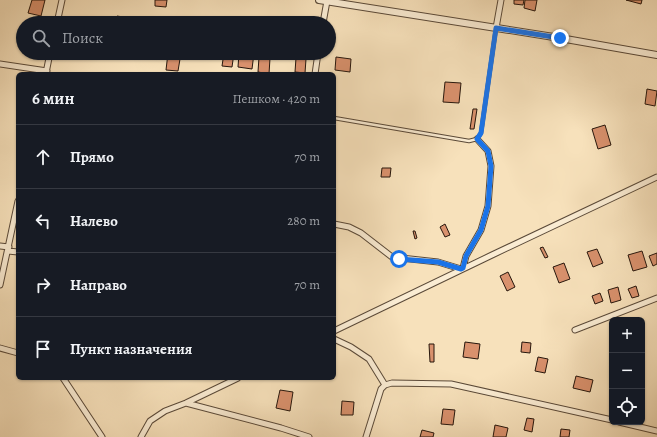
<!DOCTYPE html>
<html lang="ru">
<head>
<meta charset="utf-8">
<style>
	:root { --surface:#171b24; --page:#20242c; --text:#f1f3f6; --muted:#9ea1a6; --line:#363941 }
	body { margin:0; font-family:Alegreya,serif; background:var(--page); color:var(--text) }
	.controls { position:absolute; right:12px; bottom:12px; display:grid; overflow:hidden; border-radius:6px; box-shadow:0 1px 3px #0004 }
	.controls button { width:36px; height:36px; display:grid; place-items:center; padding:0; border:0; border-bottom:1px solid var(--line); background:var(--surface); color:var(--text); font:20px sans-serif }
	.stop { position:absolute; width:12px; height:12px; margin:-9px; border:3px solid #1a73e8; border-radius:50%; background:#fff }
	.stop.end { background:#1a73e8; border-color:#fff; box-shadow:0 1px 4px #0008 }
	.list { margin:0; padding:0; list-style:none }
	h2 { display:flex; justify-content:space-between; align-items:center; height:52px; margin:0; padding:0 16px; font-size:17px }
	h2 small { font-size:13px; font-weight:400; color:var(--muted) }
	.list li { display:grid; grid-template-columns:26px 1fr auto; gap:12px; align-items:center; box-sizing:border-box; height:64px; padding:0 16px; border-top:1px solid var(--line) }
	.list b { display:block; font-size:15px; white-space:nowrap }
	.list em { font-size:13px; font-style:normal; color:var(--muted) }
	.icon { flex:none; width:22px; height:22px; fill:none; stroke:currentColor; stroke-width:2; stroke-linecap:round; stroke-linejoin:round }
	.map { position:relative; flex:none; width:657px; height:437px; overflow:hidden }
	.search { position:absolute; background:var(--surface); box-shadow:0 1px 3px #0004; left:16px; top:16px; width:320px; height:44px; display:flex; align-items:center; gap:10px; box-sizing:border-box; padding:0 14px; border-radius:22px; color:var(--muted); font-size:15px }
	.panel { position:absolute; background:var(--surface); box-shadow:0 1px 3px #0004; left:16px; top:72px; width:320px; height:308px; border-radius:6px }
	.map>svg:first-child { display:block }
	.building { fill:#d9916d; stroke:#26160c }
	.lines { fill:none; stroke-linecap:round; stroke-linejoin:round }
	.service-casing { stroke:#5a4938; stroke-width:4.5 }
	.minor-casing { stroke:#5a4938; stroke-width:7 }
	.tertiary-casing { stroke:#5a4938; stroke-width:8 }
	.service { stroke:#faecd3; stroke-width:2.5 }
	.minor { stroke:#faecd3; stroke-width:5 }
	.tertiary { stroke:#faecd3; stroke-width:6 }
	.route { stroke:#1a73e8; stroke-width:5 }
</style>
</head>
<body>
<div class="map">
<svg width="657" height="437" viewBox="0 0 657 437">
	<rect width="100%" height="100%" fill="#f7e1bb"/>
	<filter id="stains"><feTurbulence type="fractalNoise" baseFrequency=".005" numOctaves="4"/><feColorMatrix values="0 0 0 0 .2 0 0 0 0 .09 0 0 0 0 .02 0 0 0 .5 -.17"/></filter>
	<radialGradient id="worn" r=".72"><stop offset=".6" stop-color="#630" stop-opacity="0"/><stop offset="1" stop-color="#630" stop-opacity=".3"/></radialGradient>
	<path class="building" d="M 32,0 L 45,0 L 41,16 L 28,13 Z
		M 155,0 L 167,0 L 166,7 L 155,6 Z
		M 514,0 L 524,0 L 523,5 L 514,4 Z
		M 525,0 L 537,0 L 535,11 L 524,8 Z
		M 626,0 L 642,0 L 641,4 Z
		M 117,16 L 129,18 L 128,23 L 115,23 Z
		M 168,53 L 181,53 L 178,71 L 166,70 Z
		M 224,53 L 234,53 L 232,67 L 222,66 Z
		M 239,53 L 254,53 L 252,69 L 238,67 Z
		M 259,57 L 270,58 L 269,74 L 258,72 Z
		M 336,57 L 351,59 L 350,72 L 335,70 Z
		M 296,58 L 306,59 L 305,73 L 295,72 Z
		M 445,82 L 461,83 L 459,103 L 443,102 Z
		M 647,89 L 657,91 L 655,106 L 645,104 Z
		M 473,109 L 477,109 L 474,129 L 470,129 Z
		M 605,125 L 611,145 L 598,149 L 592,129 Z
		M 382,168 L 391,168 L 390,177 L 381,177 Z
		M 445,224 L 450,235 L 445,237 L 440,227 Z
		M 413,231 L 415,231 L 417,238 L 415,239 Z
		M 543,247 L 548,257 L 545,258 L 540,248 Z
		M 597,249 L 603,263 L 593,267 L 587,252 Z
		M 642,251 L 647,267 L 633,271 L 628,255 Z
		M 657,253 L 657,264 L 653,266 L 649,256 Z
		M 564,263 L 570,279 L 559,283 L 553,267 Z
		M 508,272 L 515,287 L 507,291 L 500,276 Z
		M 636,286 L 639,296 L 632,298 L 628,289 Z
		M 618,287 L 621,300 L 611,303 L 608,290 Z
		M 600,293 L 603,301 L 595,304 L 592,296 Z
		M 465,342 L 480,344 L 478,359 L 463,357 Z
		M 522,342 L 531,343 L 530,353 L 521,352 Z
		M 429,344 L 434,344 L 434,362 L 430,362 Z
		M 538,357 L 548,359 L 545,373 L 535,371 Z
		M 576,376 L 593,380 L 590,392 L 573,388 Z
		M 280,390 L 293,392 L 290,411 L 276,408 Z
		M 342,401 L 354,402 L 353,415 L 341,415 Z
		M 443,409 L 455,410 L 453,425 L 441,424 Z
		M 527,418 L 534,419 L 532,432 L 524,430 Z
		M 495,425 L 508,428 L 506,437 L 493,437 Z
		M 561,429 L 570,430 L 569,437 L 560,437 Z
		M 422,430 L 434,433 L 433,437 L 420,437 Z"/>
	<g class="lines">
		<defs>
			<path id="service" d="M 334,118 L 469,141 L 477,139 L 481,133 L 496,28"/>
			<path id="minor" d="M 57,23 L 62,0
				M 323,23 L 327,1
				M 496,28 L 501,0
				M 0,64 L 47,71
				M 46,73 L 50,53
				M 315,74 L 318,53
				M 334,224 L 349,227 L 361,233 L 392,257 L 438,262 L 461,269
				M 0,246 L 9,247
				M 8,251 L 18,252
				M 463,268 L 466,256 L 481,230 L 488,206 L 491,166 L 488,151 L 477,139
				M 0,285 L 18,201
				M 575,330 L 657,298
				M 334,331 L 492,255 L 657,177
				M 334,339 L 351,347 L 369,359 L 385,385
				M 0,348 L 18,353
				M 63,378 L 102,437
				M 186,403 L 281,428 L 309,437
				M 619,422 L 657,431
				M 141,437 L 150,421 L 165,411 L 186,403 L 238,378
				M 366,437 L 381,389 L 385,385 L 392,383 L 451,384 L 612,420"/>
			<path id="tertiary" d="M 319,0 L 560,38 L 657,55"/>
		</defs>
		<use href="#service" class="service-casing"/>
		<use href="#minor" class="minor-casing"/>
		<use href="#tertiary" class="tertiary-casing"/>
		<use href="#service" class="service"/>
		<use href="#minor" class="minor"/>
		<use href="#tertiary" class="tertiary"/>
	</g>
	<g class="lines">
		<path class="route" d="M 399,259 L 438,262 L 461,269 L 463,268 L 466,256 L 481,230 L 488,206 L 491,166 L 488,151 L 477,139 L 481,133 L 496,28 L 560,38"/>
	</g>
	<rect width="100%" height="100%" filter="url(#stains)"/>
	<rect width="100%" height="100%" fill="url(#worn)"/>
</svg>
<div class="controls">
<button>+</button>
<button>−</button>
<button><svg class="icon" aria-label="locate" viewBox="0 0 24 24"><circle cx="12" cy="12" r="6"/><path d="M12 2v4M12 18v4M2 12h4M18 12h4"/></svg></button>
</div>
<div class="stop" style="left:399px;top:259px"></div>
<div class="stop end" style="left:560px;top:38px"></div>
<div class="search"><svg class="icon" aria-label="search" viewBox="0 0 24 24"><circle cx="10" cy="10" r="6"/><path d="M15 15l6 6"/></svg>Поиск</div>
<section class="panel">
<h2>6 мин<small>Пешком · 420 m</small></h2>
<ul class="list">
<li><svg class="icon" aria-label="ahead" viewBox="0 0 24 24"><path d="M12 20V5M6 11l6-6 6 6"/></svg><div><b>Прямо</b></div><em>70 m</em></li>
<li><svg class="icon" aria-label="left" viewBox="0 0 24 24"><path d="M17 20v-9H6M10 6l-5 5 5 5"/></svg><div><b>Налево</b></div><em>280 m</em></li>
<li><svg class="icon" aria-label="right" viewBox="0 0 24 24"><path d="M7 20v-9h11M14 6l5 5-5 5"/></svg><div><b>Направо</b></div><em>70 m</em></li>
<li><svg class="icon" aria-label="arrive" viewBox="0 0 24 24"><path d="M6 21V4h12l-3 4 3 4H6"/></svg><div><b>Пункт назначения</b></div></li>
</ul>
</section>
</div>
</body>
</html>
